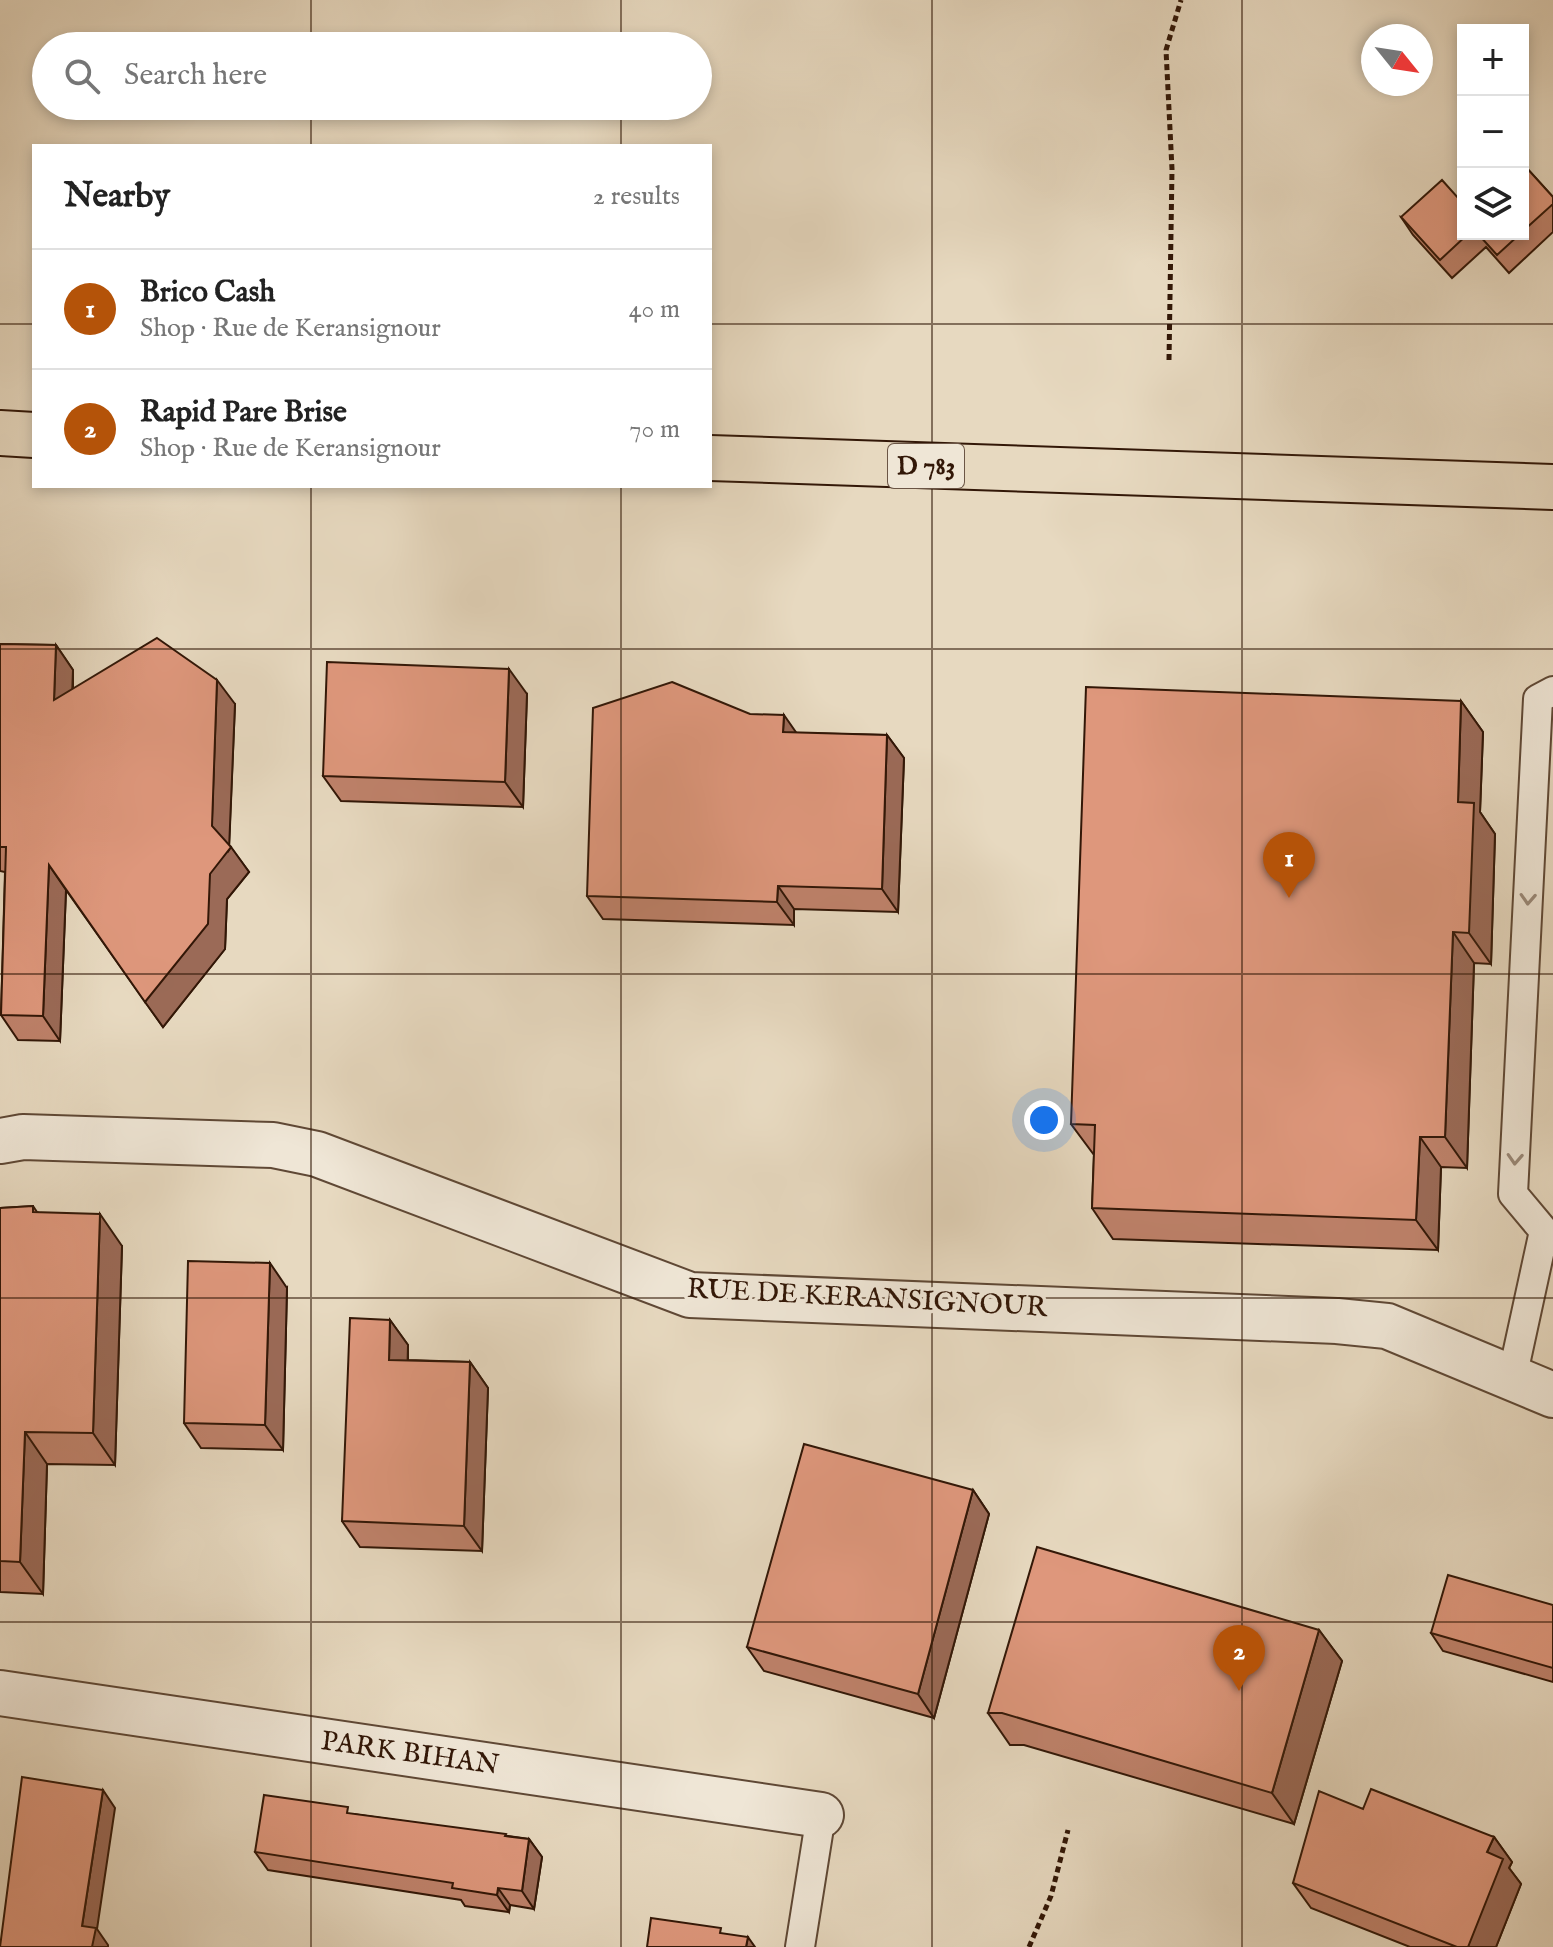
<!DOCTYPE html>
<html lang="en">
<head>
<meta charset="utf-8">
<style>
	:root { --surface:#fff; --page:#f6f6f6; --text:#222; --muted:#767676; --line:#e0e0e0; --accent:#b45309 }
	body { margin:0; font-family:"IM FELL English",serif; background:var(--page); color:var(--text) }
	.controls { position:absolute; right:24px; top:24px; display:grid; overflow:hidden; border-radius:0px; box-shadow:0 4px 12px #0003 }
	.controls button { width:72px; height:72px; display:grid; place-items:center; padding:0; border:0; border-bottom:2px solid var(--line); background:var(--surface); color:var(--text); font:40px sans-serif }
	.compass { position:absolute; left:1361px; top:24px; width:72px; height:72px; border-radius:50%; background:var(--surface); box-shadow:0 4px 12px #0003; rotate:120deg }
	.you { position:absolute; left:1044px; top:1120px; width:28px; height:28px; margin:-20px; border:6px solid #fff; border-radius:50%; background:#1a73e8; box-shadow:0 0 0 12px #1a73e833 }
	.badge { display:grid; place-items:center; width:52px; height:52px; border-radius:50%; background:var(--accent); color:#fff; font-size:26px; font-weight:700 }
	.pin { position:absolute; translate:-50% -66px; filter:drop-shadow(0 2px 4px #0008) }
	.pin::after { content:''; position:absolute; top:42px; width:28px; height:24px; background:inherit; clip-path:polygon(0 0,100% 0,50% 100%) }
	.list { margin:0; padding:0; list-style:none }
	h2 { display:flex; justify-content:space-between; align-items:center; height:104px; margin:0; padding:0 32px; font-size:34px }
	h2 small { font-size:26px; font-weight:400; color:var(--muted) }
	.list li { display:grid; grid-template-columns:52px 1fr auto; gap:24px; align-items:center; box-sizing:border-box; height:120px; padding:0 32px; border-top:2px solid var(--line) }
	.list b { display:block; font-size:30px; white-space:nowrap }
	.list p { margin:0; font-size:26px; white-space:nowrap; color:var(--muted) }
	.list em { font-size:26px; font-style:normal; color:var(--muted) }
	.icon { flex:none; width:44px; height:44px; fill:none; stroke:currentColor; stroke-width:2; stroke-linecap:round; stroke-linejoin:round }
	.map { position:relative; flex:none; width:1553px; height:1947px; overflow:hidden }
	.search { position:absolute; background:var(--surface); box-shadow:0 4px 12px #0003; left:32px; top:32px; width:680px; height:88px; display:flex; align-items:center; gap:20px; box-sizing:border-box; padding:0 28px; border-radius:44px; color:var(--muted); font-size:30px }
	.panel { position:absolute; background:var(--surface); box-shadow:0 4px 12px #0003; left:32px; top:144px; width:680px; height:344px; border-radius:0px }
	.map>svg:first-child { display:block }
	.lines { fill:none; stroke-linecap:round; stroke-linejoin:round }
	.service-casing { stroke:#5f4835; stroke-width:32 }
	.minor-casing { stroke:#5f4835; stroke-width:48 }
	.primary-casing { stroke:#321707; stroke-width:48 }
	.path { stroke:#321707; stroke-width:5; stroke-dasharray:6 4; stroke-linecap:butt }
	.service { stroke:#efe6d6; stroke-width:28 }
	.minor { stroke:#efe6d6; stroke-width:44 }
	.primary { stroke:#e7d9c0; stroke-width:44 }
	.wall { fill:#bf826b; stroke:#321707; stroke-width:2 }
	.shaded-wall { fill:#9b6a57; stroke:#321707; stroke-width:2 }
	.building { fill:#de977c; stroke:#321707; stroke-width:2 }
	.oneway { stroke:#9a8979 }
	.grid { fill:none; stroke:#321707; stroke-width:2; stroke-opacity:0.55 }
	.labels { text-anchor:middle; dominant-baseline:central; stroke-width:7; stroke-linejoin:round; paint-order:stroke }
	.shield { fill:#efe6d6; stroke:#6b5545; stroke-width:2 }
	.shield-label { font-size:26px; font-weight:bold; fill:#321707 }
	.street-label { font-size:28px; fill:#321707; stroke:#efe6d6 }
</style>
</head>
<body>
<div class="map">
<svg width="1553" height="1947" viewBox="0 0 1553 1947">
	<rect width="100%" height="100%" fill="#e7d9c0"/>
	<filter id="stains"><feTurbulence type="fractalNoise" baseFrequency=".0025" numOctaves="4"/><feColorMatrix values="0 0 0 0 .2 0 0 0 0 .09 0 0 0 0 .02 0 0 0 .5 -.17"/></filter>
	<radialGradient id="worn" r=".72"><stop offset=".6" stop-color="#630" stop-opacity="0"/><stop offset="1" stop-color="#630" stop-opacity=".3"/></radialGradient>
	<g class="lines">
		<defs>
			<path id="service" d="M 1544,1231 L 1513,1194 L 1538,699 L 1553,691
				M 1512,1378 L 1544,1231
				M 800,1947 L 821,1815"/>
			<path id="minor" d="M 0,1141 L 23,1137 L 273,1145 L 317,1154 L 690,1295 L 1337,1321 L 1387,1326 L 1553,1395
				M 0,1693 L 821,1815"/>
			<path id="primary" d="M 0,433 L 34,435
				M 710,458 L 1553,487"/>
		</defs>
		<use href="#service" class="service-casing"/>
		<use href="#minor" class="minor-casing"/>
		<use href="#primary" class="primary-casing"/>
		<path class="path" d="M 1169,360 L 1172,169 L 1166,50 L 1181,0
			M 1029,1947 L 1051,1896 L 1068,1830"/>
		<use href="#service" class="service"/>
		<use href="#minor" class="minor"/>
		<use href="#primary" class="primary"/>
	</g>
	<path class="wall" d="M 1523,164 L 1553,197 L 1553,232 L 1509,273 L 1486,247 L 1452,278 L 1413,235 L 1401,217 L 1463,234 L 1523,234 Z
		M 0,644 L 56,645 L 73,670 L 73,689 L 235,704 L 229,845 L 249,872 L 227,899 L 225,949 L 163,1027 L 66,890 L 60,1041 L 18,1040 L 1,1015 L 5,872 L 0,871 Z
		M 527,694 L 523,807 L 341,801 L 323,776 Z
		M 1461,701 L 1483,732 L 1480,812 L 1495,834 L 1491,964 L 1474,963 L 1467,1168 L 1441,1167 L 1438,1250 L 1113,1239 L 1092,1208 L 1094,1155 L 1071,1124 Z
		M 796,733 L 887,735 L 904,758 L 898,912 L 794,909 L 794,925 L 603,919 L 587,896 Z
		M 33,1206 L 37,1212 L 122,1246 L 115,1465 L 47,1464 L 43,1594 L 0,1592 L 0,1208 Z
		M 287,1288 L 283,1450 L 201,1448 L 184,1423 Z
		M 390,1320 L 408,1345 L 408,1360 L 470,1362 L 488,1388 L 482,1551 L 360,1547 L 342,1521 Z
		M 973,1490 L 989,1514 L 934,1718 L 764,1671 L 747,1647 Z
		M 1553,1605 L 1553,1682 L 1443,1651 L 1431,1633 Z
		M 1319,1630 L 1342,1661 L 1294,1824 L 1024,1745 L 1010,1745 L 988,1713 Z
		M 1363,1809 L 1494,1837 L 1512,1862 L 1509,1868 L 1521,1884 L 1496,1947 L 1410,1947 L 1311,1908 L 1293,1883 Z
		M 353,1814 L 529,1839 L 542,1857 L 534,1909 L 510,1905 L 509,1912 L 465,1906 L 461,1900 L 268,1870 L 255,1852 Z"/>
	<path class="shaded-wall" d="M 56,645 L 73,670 L 71,725 L 54,700 Z
		M 509,669 L 527,694 L 523,807 L 505,782 Z
		M 217,680 L 235,704 L 229,850 L 231,847 L 249,872 L 227,899 L 225,949 L 163,1027 L 145,1002 L 210,874 Z
		M 1461,701 L 1483,732 L 1480,812 L 1495,834 L 1491,964 L 1469,933 L 1458,802 Z
		M 784,715 L 800,738 L 783,732 Z
		M 887,735 L 904,758 L 898,912 L 882,889 Z
		M 49,865 L 66,890 L 60,1041 L 43,1016 Z
		M 778,886 L 794,909 L 794,925 L 777,902 Z
		M 1453,932 L 1474,963 L 1467,1168 L 1445,1137 Z
		M 1420,1137 L 1441,1167 L 1438,1250 L 1416,1220 Z
		M 100,1214 L 122,1246 L 115,1465 L 93,1433 Z
		M 270,1263 L 287,1288 L 283,1450 L 265,1425 Z
		M 390,1320 L 408,1345 L 407,1385 L 389,1360 Z
		M 470,1362 L 488,1388 L 482,1551 L 464,1526 Z
		M 25,1432 L 47,1464 L 43,1594 L 20,1562 Z
		M 973,1490 L 989,1514 L 934,1718 L 918,1694 Z
		M 1319,1630 L 1342,1661 L 1294,1824 L 1272,1793 Z
		M 103,1790 L 115,1808 L 97,1929 L 108,1945 L 108,1947 L 92,1947 L 82,1926 Z
		M 1494,1837 L 1512,1862 L 1509,1868 L 1521,1884 L 1496,1947 L 1468,1947 L 1487,1852 Z
		M 529,1839 L 542,1857 L 534,1909 L 522,1891 Z
		M 498,1888 L 510,1905 L 509,1912 L 497,1895 Z
		M 748,1937 L 755,1947 L 746,1947 Z"/>
	<path class="building" d="M 1523,164 L 1553,197 L 1553,204 L 1523,231 Z
		M 1442,180 L 1458,198 L 1463,194 L 1463,234 L 1468,234 L 1440,260 L 1401,217 Z
		M 1478,234 L 1520,234 L 1497,255 Z
		M 157,638 L 217,680 L 212,826 L 231,847 L 210,874 L 208,924 L 145,1002 L 49,865 L 43,1016 L 1,1015 L 6,847 L 0,847 L 0,644 L 56,645 L 54,700 Z
		M 327,662 L 509,669 L 505,782 L 323,776 Z
		M 672,682 L 750,714 L 784,715 L 783,732 L 887,735 L 882,889 L 778,886 L 777,902 L 587,896 L 593,708 Z
		M 1086,687 L 1461,701 L 1458,802 L 1474,803 L 1469,933 L 1453,932 L 1445,1137 L 1420,1137 L 1416,1220 L 1092,1208 L 1095,1125 L 1071,1124 Z
		M 33,1206 L 33,1212 L 100,1214 L 93,1433 L 25,1432 L 20,1562 L 0,1561 L 0,1208 Z
		M 188,1261 L 270,1263 L 265,1425 L 184,1423 Z
		M 350,1318 L 390,1320 L 389,1360 L 470,1362 L 464,1526 L 342,1521 Z
		M 804,1444 L 973,1490 L 918,1694 L 747,1647 Z
		M 1037,1547 L 1319,1630 L 1272,1793 L 1002,1713 L 988,1713 Z
		M 1448,1575 L 1553,1605 L 1553,1668 L 1431,1633 Z
		M 22,1777 L 103,1790 L 82,1926 L 96,1928 L 92,1947 L 0,1947 Z
		M 1371,1789 L 1494,1837 L 1487,1852 L 1503,1859 L 1468,1947 L 1457,1947 L 1293,1883 L 1319,1791 L 1363,1809 Z
		M 264,1795 L 348,1807 L 347,1813 L 506,1834 L 505,1836 L 529,1839 L 522,1891 L 498,1888 L 497,1895 L 452,1888 L 453,1883 L 255,1852 Z
		M 651,1918 L 721,1928 L 720,1933 L 748,1937 L 746,1947 L 647,1947 Z"/>
	<defs><path id="oneway-chevron" d="M-2-3.5L2.5 0L-2 3.5" fill="none" stroke-width="1.6" stroke-linecap="round" stroke-linejoin="round" transform="scale(2)"/></defs>
	<g class="oneway">
		<use href="#oneway-chevron" transform="translate(1528 899) rotate(93)"/>
		<use href="#oneway-chevron" transform="translate(1515 1159) rotate(93)"/>
	</g>
	<path class="grid" d="M 311,0 L 311,46M 621,0 L 621,46M 932,0 L 932,1947M 1242,0 L 1242,1947M 311,106 L 311,146M 621,106 L 621,146M 0,324 L 34,324M 710,324 L 1553,324M 311,486 L 311,1947M 621,486 L 621,1947M 0,649 L 1553,649M 0,974 L 1553,974M 0,1298 L 1553,1298M 0,1622 L 1553,1622"/>
	<g class="labels">
		<rect class="shield" x="888" y="444" width="76" height="44" rx="6"/>
		<g class="shield-label">
			<text x="926" y="466">D 783</text>
		</g>
		<g class="street-label">
			<text transform="translate(867 1299) rotate(3)">RUE DE KERANSIGNOUR</text>
			<text transform="translate(410 1754) rotate(8)">PARK BIHAN</text>
		</g>
	</g>
	<rect width="100%" height="100%" filter="url(#stains)"/>
	<rect width="100%" height="100%" fill="url(#worn)"/>
</svg>
<div class="controls">
<button>+</button>
<button>−</button>
<button><svg class="icon" aria-label="layers" viewBox="0 0 24 24"><path d="M12 4l9 5-9 5-9-5zM3 14l9 5 9-5"/></svg></button>
</div>
<svg class="compass" viewBox="-18 -18 36 36"><path d="M0-13l5 13h-10z" fill="#e53935"/><path d="M0 13l5-13h-10z" fill="#767676"/></svg>
<div class="you"></div>
<div class="pin badge" style="left:1289px;top:898px">1</div>
<div class="pin badge" style="left:1239px;top:1691px">2</div>
<div class="search"><svg class="icon" aria-label="search" viewBox="0 0 24 24"><circle cx="10" cy="10" r="6"/><path d="M15 15l6 6"/></svg>Search here</div>
<section class="panel">
<h2>Nearby<small>2 results</small></h2>
<ul class="list">
<li><span class="badge">1</span><div><b>Brico Cash</b><p>Shop · Rue de Keransignour</p></div><em>40 m</em></li>
<li><span class="badge">2</span><div><b>Rapid Pare Brise</b><p>Shop · Rue de Keransignour</p></div><em>70 m</em></li>
</ul>
</section>
</div>
</body>
</html>
